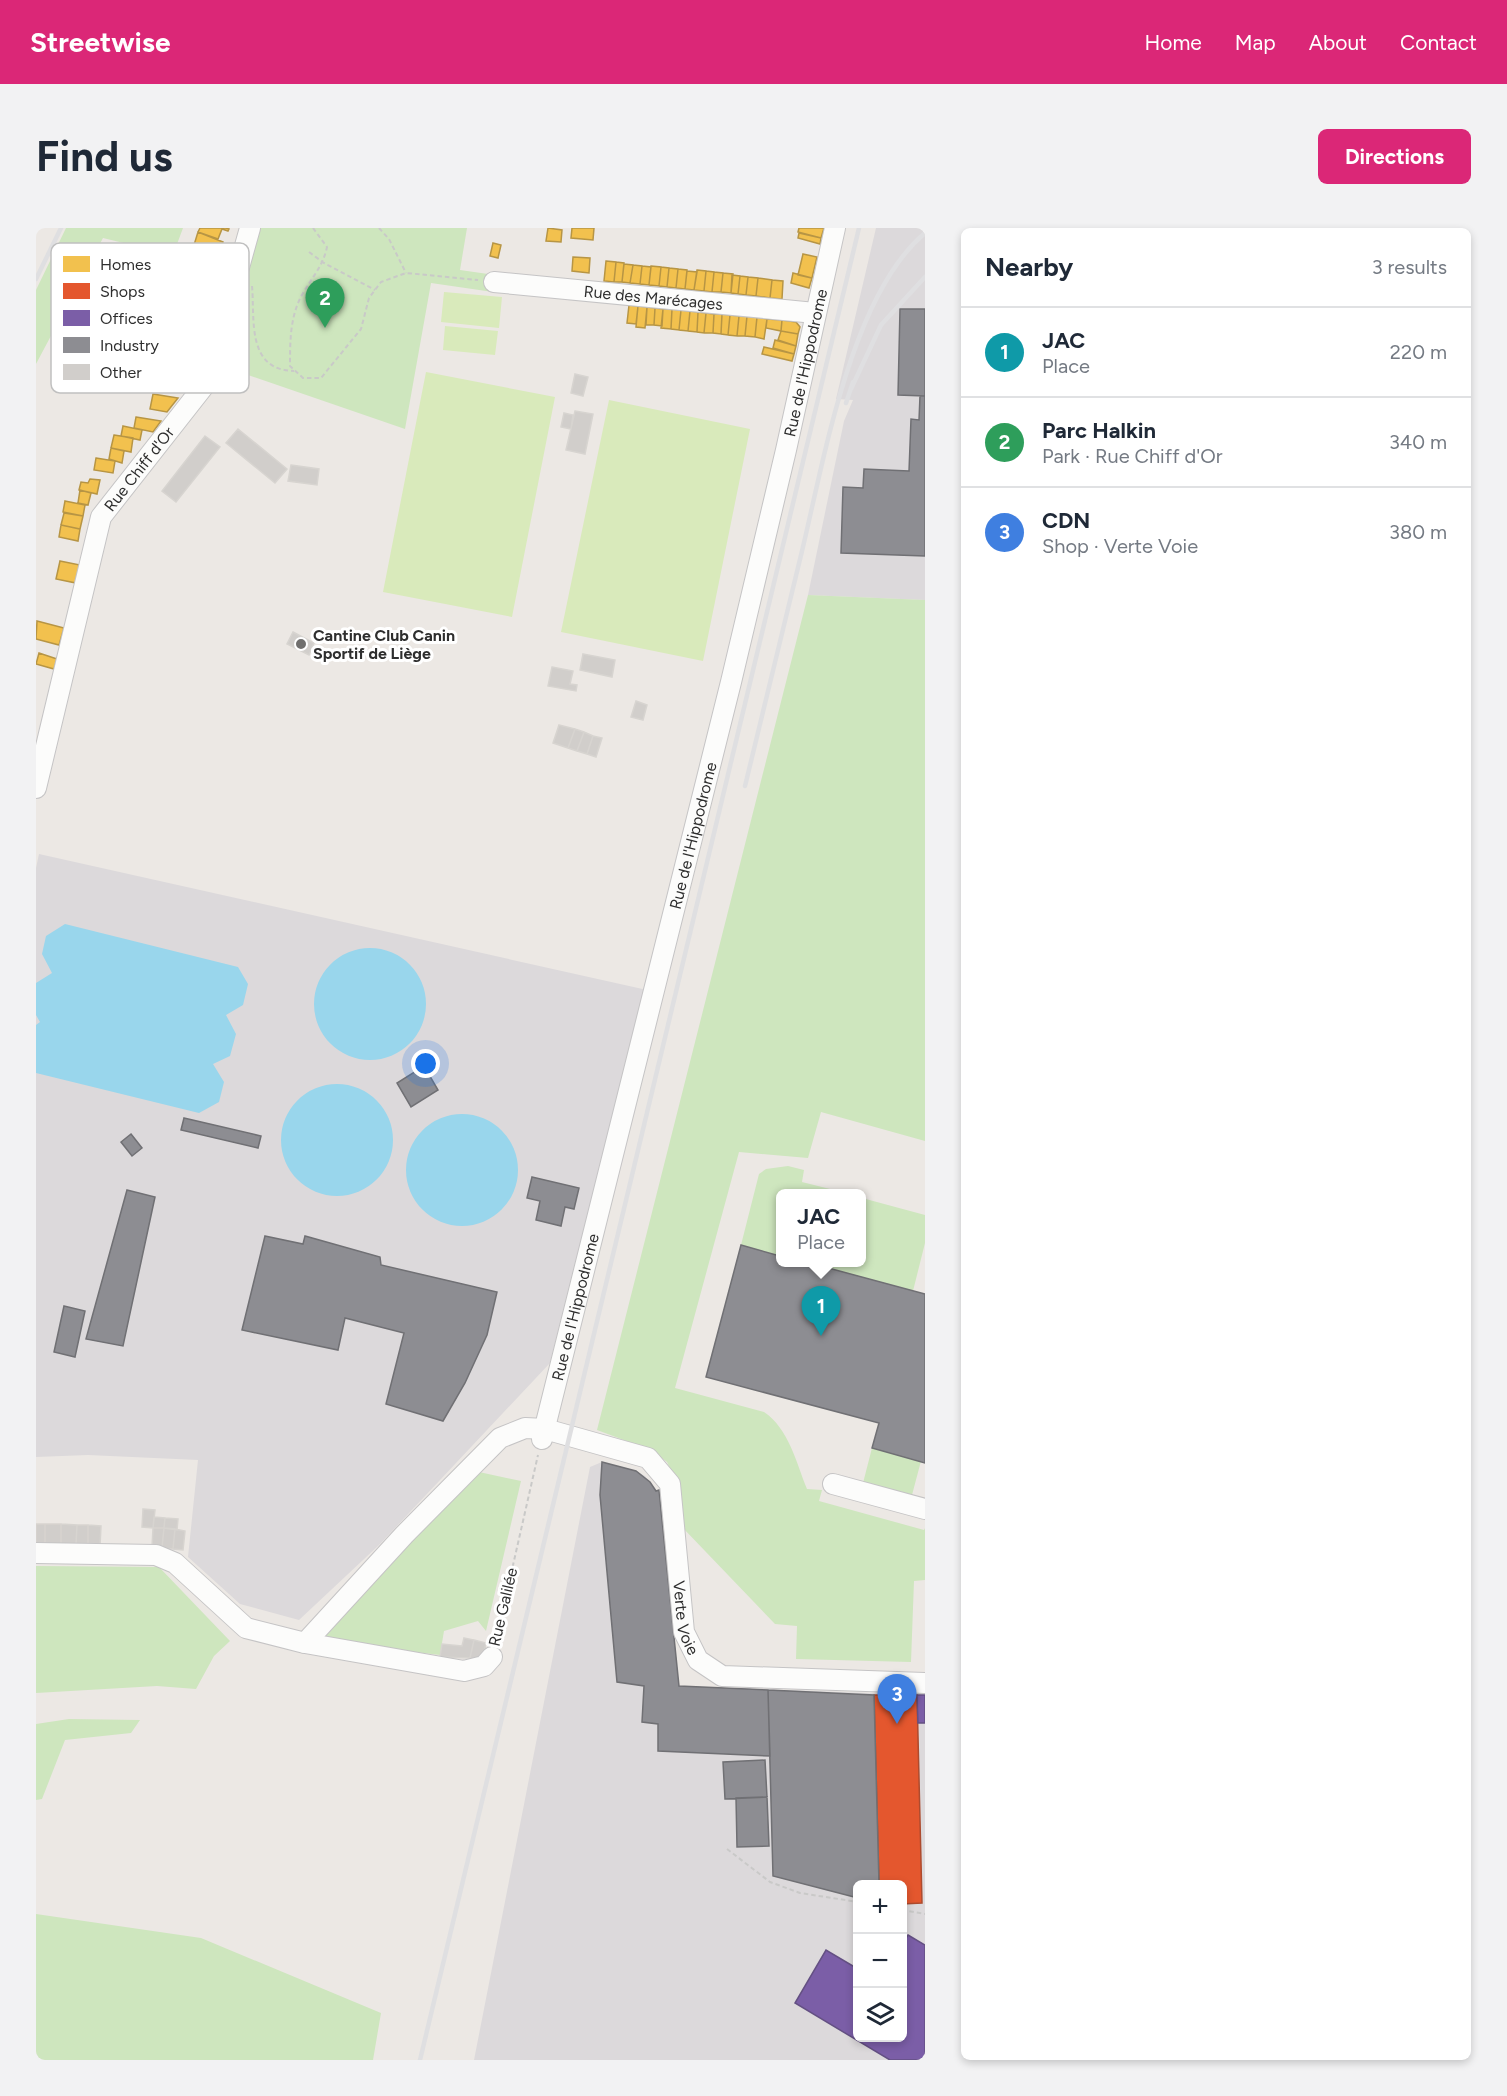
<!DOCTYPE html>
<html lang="en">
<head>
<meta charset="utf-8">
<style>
	:root { --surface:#fff; --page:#f2f2f3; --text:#1f2937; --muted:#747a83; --line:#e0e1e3; --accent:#db2777 }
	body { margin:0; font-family:Figtree,sans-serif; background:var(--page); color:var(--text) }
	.controls { position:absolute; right:18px; bottom:18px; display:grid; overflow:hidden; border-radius:9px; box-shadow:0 3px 9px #0003 }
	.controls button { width:54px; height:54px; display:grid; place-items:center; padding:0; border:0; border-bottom:2px solid var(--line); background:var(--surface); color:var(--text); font:30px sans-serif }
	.you { position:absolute; left:390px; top:836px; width:21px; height:21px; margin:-15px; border:4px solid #fff; border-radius:50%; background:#1a73e8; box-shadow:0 0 0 9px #1a73e833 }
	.badge { display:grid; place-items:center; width:39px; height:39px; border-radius:50%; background:var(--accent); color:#fff; font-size:20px; font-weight:700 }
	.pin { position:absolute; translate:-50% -50px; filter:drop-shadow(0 2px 3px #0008) }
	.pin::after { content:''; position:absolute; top:32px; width:21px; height:18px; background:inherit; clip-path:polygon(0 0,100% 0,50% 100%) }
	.popup { position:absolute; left:740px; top:961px; width:90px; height:78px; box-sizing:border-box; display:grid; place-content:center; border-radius:9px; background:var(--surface); filter:drop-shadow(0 2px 4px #0005); font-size:20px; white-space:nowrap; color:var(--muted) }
	.popup b { font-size:22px; color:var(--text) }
	.popup::after { content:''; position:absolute; left:50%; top:100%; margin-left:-12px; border:12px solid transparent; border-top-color:var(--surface) }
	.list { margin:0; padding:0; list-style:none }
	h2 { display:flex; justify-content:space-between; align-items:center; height:78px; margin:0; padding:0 24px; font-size:26px }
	h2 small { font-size:20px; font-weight:400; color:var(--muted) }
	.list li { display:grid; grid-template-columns:39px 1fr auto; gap:18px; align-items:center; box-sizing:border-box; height:90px; padding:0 24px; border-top:2px solid var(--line) }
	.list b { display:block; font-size:22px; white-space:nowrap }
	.list p { margin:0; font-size:20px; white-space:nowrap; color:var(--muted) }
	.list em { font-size:20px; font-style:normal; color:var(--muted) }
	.icon { flex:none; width:33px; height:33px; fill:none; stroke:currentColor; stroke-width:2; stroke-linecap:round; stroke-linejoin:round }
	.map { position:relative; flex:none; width:889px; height:1832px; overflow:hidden; border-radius:9px }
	header { display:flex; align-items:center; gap:36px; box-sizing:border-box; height:84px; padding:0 30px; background:var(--accent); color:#fff }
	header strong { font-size:28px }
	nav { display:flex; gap:33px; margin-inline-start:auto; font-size:21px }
	.intro { display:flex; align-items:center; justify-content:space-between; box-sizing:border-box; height:144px; padding:0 36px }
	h1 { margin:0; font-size:42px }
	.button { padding:15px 27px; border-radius:9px; background:var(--accent); color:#fff; font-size:21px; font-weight:700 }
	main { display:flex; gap:36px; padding:0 36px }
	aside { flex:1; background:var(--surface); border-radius:9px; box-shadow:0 3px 9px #0003 }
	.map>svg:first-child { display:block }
	.industrial { fill:#dcd9db; fill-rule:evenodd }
	.green { fill:#cee6be }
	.pitch { fill:#d9eabb }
	.water { fill:#99d6ec }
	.homes { fill:#f2c14e; stroke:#b79544; stroke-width:1.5 }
	.shops { fill:#e4572e; stroke:#ad4b2e; stroke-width:1.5 }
	.offices { fill:#7b5ea7; stroke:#645083; stroke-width:1.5 }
	.industry { fill:#8d8d92; stroke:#707074; stroke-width:1.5 }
	.building { fill:#d1cecb; stroke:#d7d4d0; stroke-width:1.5 }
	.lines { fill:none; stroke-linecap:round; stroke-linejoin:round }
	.minor-casing { stroke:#c5c4c5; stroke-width:22 }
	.path { stroke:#c9c9c8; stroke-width:2; stroke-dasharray:4.5 3; stroke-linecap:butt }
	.minor { stroke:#fcfcfb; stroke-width:20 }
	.rail { stroke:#dfdfe1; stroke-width:4.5 }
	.poi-dot { fill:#706f6e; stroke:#fff; stroke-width:2 }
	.labels { text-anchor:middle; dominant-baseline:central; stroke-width:6; stroke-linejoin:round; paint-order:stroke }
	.street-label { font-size:16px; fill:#2e2e2e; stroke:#fff }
	.poi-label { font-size:16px; font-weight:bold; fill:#2e2e2e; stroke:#fff; text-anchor:start }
	.key { fill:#fff; stroke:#c0c0c0; stroke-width:1.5 }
	.key-label { font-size:16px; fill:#2e2e2e }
</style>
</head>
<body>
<header>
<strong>Streetwise</strong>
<nav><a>Home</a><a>Map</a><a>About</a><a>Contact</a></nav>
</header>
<div class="intro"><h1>Find us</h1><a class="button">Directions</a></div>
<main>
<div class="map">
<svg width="889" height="1832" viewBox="0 0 889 1832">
	<rect width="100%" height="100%" fill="#ece8e4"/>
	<path class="industrial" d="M 840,0 L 889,0 L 889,372 L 772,367 L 808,193 L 817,172 L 800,171 Z
		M 3,626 L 611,762 L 514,1135 L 343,1317 L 263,1392 L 204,1376 L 152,1329 L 162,1232 L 52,1227 L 0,1229 L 0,640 Z
		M 566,1234 L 600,1243 L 609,1248 L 620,1263 L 623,1262 L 643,1458 L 889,1467 L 889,1832 L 438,1832 L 554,1239 ZM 822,1656 L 866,1656 L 866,1810 L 822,1810 Z"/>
	<path class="green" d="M 30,0 L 147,0 L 137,27 L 67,10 L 0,136 L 0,62 Z
		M 224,0 L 431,0 L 424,42 L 459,47 L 457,64 L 395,55 L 369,201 L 180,136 Z
		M 772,367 L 889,372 L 889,913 L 785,884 L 772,930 L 703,924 L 639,1160 L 728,1184 C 753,1201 760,1234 771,1261 L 786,1262 L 783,1273 L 888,1302 L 889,1300 L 889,1352 L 878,1353 L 875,1434 L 760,1431 L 761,1398 L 739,1396 L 646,1299 L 641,1255 L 631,1234 L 617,1223 L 561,1202 Z
		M 752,938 L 768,942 L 766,954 L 810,965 L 744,966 L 744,1028 L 705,1017 L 723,946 L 730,941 Z
		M 826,970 L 889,987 L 889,1015 L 877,1063 L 770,1035 L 826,1034 Z
		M 836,1220 L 885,1233 L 876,1267 L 827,1255 Z
		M 443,1244 L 485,1253 L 450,1403 L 442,1393 L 408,1403 L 404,1427 L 280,1412 Z
		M 0,1338 L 123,1339 L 194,1413 L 178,1428 L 160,1461 L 121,1458 L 0,1465 Z
		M 33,1491 L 104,1492 L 95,1505 L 29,1512 L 6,1571 L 0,1572 L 0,1496 Z
		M 0,1686 L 165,1710 L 345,1785 L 337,1832 L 0,1832 Z"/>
	<path class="pitch" d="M 408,64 L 466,69 L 463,100 L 405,94 Z
		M 409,98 L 462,103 L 459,127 L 407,122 Z
		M 390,144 L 519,169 L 476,389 L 347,364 Z
		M 573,172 L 714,201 L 667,433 L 525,404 Z"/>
	<path class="water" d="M 29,696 L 202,739 L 212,756 L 207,777 L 190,787 L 200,806 L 194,828 L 177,836 L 188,854 L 183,874 L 163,885 L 0,845 L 0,797 L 4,794 L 0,787 L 0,755 L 16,745 L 6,726 L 10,708 Z
		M278 776a56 56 0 1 1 112 0a56 56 0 1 1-112 0Z
		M245 912a56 56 0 1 1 112 0a56 56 0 1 1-112 0Z
		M370 942a56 56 0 1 1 112 0a56 56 0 1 1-112 0Z"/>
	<path class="homes" d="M 164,0 L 190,0 L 193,1 L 192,3 L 186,1 L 182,11 L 162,4 Z
		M 512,0 L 526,2 L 525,14 L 510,13 Z
		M 536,0 L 558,0 L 557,12 L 535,10 Z
		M 763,0 L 788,0 L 785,10 L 762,4 Z
		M 162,4 L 187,14 L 183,26 L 158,17 Z
		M 763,5 L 785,10 L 784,16 L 762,10 Z
		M 457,15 L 465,17 L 462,30 L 454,28 Z
		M 767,26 L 781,29 L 776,50 L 762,47 Z
		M 537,29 L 554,30 L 553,45 L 536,43 Z
		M 570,33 L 580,34 L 578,54 L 568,53 Z
		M 580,34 L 588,35 L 586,54 L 578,54 Z
		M 588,36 L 597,37 L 594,55 L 586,54 Z
		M 597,37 L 606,38 L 604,56 L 594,55 Z
		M 606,38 L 615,39 L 613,57 L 604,56 Z
		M 615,38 L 625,39 L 623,58 L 613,57 Z
		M 161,39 L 179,42 L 176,54 L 159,51 Z
		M 625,39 L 633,40 L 631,59 L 623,58 Z
		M 633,40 L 642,41 L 640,60 L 631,59 Z
		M 642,41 L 651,42 L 649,61 L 640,60 Z
		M 661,42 L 670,43 L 668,63 L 658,62 Z
		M 651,43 L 661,44 L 658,62 L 649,61 Z
		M 670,43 L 678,44 L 676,64 L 668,63 Z
		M 678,44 L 687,45 L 685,64 L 676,64 Z
		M 687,45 L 697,46 L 695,65 L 685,64 Z
		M 757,45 L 776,50 L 773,60 L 755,55 Z
		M 696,47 L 704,48 L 702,66 L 695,65 Z
		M 704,48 L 712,49 L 710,67 L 702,66 Z
		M 712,49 L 722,50 L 720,68 L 710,67 Z
		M 722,50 L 736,52 L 734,70 L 720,68 Z
		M 159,51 L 176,54 L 174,67 L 157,64 Z
		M 736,52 L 747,53 L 746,71 L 734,70 Z
		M 157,64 L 174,67 L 172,79 L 154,75 Z
		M 154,75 L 172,79 L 170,90 L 152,87 Z
		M 593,77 L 602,78 L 600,96 L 591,95 Z
		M 602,78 L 611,79 L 609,100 L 600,99 Z
		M 611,79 L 619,80 L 618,97 L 610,97 Z
		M 619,80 L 627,81 L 626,98 L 618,97 Z
		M 627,81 L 636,81 L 635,101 L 625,100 Z
		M 636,81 L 645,82 L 643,102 L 635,101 Z
		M 645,82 L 654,83 L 652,103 L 643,102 Z
		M 654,83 L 662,84 L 661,104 L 652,103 Z
		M 662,84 L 670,85 L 668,105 L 661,104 Z
		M 670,85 L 678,86 L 677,105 L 668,105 Z
		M 678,86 L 686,86 L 685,106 L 677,105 Z
		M 686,86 L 694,87 L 692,107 L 685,106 Z
		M 152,87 L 170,90 L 168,101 L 150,98 Z
		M 694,87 L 703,88 L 701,108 L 692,107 Z
		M 703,88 L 711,88 L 709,108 L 701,108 Z
		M 711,88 L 721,89 L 719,109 L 709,108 Z
		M 721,89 L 731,91 L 728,111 L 719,109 Z
		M 731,91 L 746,92 L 745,103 L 730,100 Z
		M 746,92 L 760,94 L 764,99 L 762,106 L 745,103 Z
		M 150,98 L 168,101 L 166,114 L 148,110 Z
		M 745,103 L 762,106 L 760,118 L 742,112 Z
		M 148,110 L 166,114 L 164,124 L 146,120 Z
		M 739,112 L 760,118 L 758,126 L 737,120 Z
		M 728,119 L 758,126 L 756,133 L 726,126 Z
		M 146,120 L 164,124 L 161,137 L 143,134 Z
		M 143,134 L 161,137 L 159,150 L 141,146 Z
		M 60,140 L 78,143 L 77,147 L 99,151 L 98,161 L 59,156 Z
		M 139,146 L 141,146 L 159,150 L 151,161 L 137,158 Z
		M 117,166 L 142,170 L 131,184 L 114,181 Z
		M 100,189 L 125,193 L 117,204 L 98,200 Z
		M 87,198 L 106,202 L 104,212 L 85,208 Z
		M 78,207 L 97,210 L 95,224 L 75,220 Z
		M 75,220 L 88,223 L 86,235 L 73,231 Z
		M 60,230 L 79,233 L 77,245 L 58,242 Z
		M 54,251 L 64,252 L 61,266 L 43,262 L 45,254 L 52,255 Z
		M 44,262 L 55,265 L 52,277 L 42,275 Z
		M 29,273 L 49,277 L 47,288 L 27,284 Z
		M 28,285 L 47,288 L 44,301 L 25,297 Z
		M 25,297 L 44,301 L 42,313 L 23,309 Z
		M 24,333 L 44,337 L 40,355 L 20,351 Z
		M 1,393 L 28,400 L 23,417 L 0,411 Z
		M 3,425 L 21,431 L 18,441 L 0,436 Z"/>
	<path class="shops" d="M 838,1467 L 881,1467 L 886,1675 L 866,1676 L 866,1656 L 843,1656 Z"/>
	<path class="offices" d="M 881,1467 L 889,1467 L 889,1495 L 882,1495 Z
		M 872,1707 L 889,1717 L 889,1832 L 854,1832 L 759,1775 L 790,1722 L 822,1741 L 822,1810 L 866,1810 L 866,1717 Z"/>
	<path class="industry" d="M 864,81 L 889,81 L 889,168 L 862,167 Z
		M 884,168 L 889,168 L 889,328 L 805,325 L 807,259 L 827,260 L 828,241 L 873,243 L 875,191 L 883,192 Z
		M 388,838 L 402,862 L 375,879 L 361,855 Z
		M 148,890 L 225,908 L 222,920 L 145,902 Z
		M 95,906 L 106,920 L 96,928 L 85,914 Z
		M 496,949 L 543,960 L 538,981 L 529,979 L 525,998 L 500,992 L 504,973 L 491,970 Z
		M 91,962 L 119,969 L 87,1118 L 50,1111 Z
		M 229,1008 L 267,1016 L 269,1008 L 344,1029 L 345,1037 L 461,1064 L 451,1107 L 429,1155 L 407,1193 L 350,1176 L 368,1105 L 309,1090 L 302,1122 L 206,1102 Z
		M 705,1017 L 744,1028 L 744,1034 L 770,1034 L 889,1066 L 889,1235 L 836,1220 L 843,1195 L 670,1149 Z
		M 28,1078 L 49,1083 L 39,1129 L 18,1124 Z
		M 566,1234 L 600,1243 L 614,1254 L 620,1263 L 623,1262 L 643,1458 L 732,1462 L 734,1528 L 622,1523 L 622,1496 L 606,1494 L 608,1458 L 581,1454 L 564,1267 Z
		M 732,1462 L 838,1467 L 843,1656 L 822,1656 L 822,1670 L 737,1648 Z
		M 729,1532 L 731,1569 L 689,1571 L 687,1534 Z
		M 731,1569 L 733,1618 L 701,1619 L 700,1570 Z"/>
	<path class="building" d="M 539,146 L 552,149 L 547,168 L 535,165 Z
		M 539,183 L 557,186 L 549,226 L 530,222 Z
		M 528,185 L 537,187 L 535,201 L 525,199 Z
		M 202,201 L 251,241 L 239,255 L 190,215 Z
		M 169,208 L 184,219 L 140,274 L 126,263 Z
		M 255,237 L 283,241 L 281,257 L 252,253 Z
		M 257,404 L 278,415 L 273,427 L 251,416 Z
		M 547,426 L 579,432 L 576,449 L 544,442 Z
		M 516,439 L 537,443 L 534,456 L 541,457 L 540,463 L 512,458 Z
		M 600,473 L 611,477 L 607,492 L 595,489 Z
		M 523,497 L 539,501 L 532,520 L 517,515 Z
		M 539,501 L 548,504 L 541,523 L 532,520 Z
		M 548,504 L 557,508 L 551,526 L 541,523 Z
		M 557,508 L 566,510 L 560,529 L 551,526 Z
		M 107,1281 L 119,1282 L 117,1300 L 106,1299 Z
		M 118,1289 L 129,1290 L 128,1300 L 117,1300 Z
		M 129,1290 L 142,1291 L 141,1302 L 128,1300 Z
		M 0,1296 L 9,1296 L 9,1316 L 0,1316 Z
		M 9,1296 L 25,1296 L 25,1316 L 9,1316 Z
		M 25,1296 L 41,1297 L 40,1317 L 25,1316 Z
		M 41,1297 L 52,1297 L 52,1317 L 40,1317 Z
		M 52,1297 L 65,1298 L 64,1318 L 52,1317 Z
		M 117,1300 L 128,1300 L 126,1320 L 116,1319 Z
		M 128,1300 L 139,1301 L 137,1321 L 126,1320 Z
		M 139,1301 L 149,1303 L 147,1322 L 137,1321 Z
		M 428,1410 L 438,1412 L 434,1430 L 404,1429 L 406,1416 L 426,1418 Z
		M 438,1412 L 450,1415 L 448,1426 L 443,1431 L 434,1430 Z"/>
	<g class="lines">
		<defs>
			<g id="minor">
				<path id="s1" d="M 458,54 L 779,85"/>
				<path id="s2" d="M 0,560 L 65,289 L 171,154 L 214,0"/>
				<path id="s3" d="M 506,1211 L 695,454 L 750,222 L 799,0"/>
				<path d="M 797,1256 L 889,1281"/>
				<path d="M 0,1325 L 120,1327 L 139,1335 L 210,1400 L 269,1415 L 428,1443 L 448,1438 L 456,1429"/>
				<path id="s4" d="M 269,1415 L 368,1307 L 464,1210 L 489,1200 L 509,1201 L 612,1230 L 634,1256 L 648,1404 L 662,1432 L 686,1448 L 889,1455"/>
			</g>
		</defs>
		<use href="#minor" class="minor-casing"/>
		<path class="path" d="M 277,0 L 291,19 C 287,38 277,48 267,65 C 254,87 254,113 254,138 L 267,150 L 285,150 L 325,101 L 333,70 L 345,54 L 370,45 L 442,52
			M 343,0 L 353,11 L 370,45
			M 273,24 L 288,35 L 339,62
			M 216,58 C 219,91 210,142 258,143
			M 460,1412 L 502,1227
			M 691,1621 L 734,1654 L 764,1665 L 822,1674
			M 866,1682 L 889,1686"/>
		<use href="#minor" class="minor"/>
		<path class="rail" d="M 0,51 L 25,0
			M 815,161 L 845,97 L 889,49
			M 810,175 L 817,154
			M 709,558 C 728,480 747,401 766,323 C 788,232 815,67 889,5
			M 384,1832 L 823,0"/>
	</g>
	<circle class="poi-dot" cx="265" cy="416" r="6"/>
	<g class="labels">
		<g class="street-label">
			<text stroke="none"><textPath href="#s1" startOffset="160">Rue des Marécages</textPath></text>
			<text stroke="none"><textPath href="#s3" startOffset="1108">Rue de l'Hippodrome</textPath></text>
			<text stroke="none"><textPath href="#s2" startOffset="340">Rue Chiff d'Or</textPath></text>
			<text stroke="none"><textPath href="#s3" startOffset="622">Rue de l'Hippodrome</textPath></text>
			<text stroke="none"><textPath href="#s3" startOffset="136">Rue de l'Hippodrome</textPath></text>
			<text transform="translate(467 1379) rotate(-77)">Rue Galilée</text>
			<text stroke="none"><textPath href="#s4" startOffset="606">Verte Voie</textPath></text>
		</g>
		<g class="poi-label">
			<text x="277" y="407">Cantine Club Canin<tspan x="277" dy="18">Sportif de Liège</tspan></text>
		</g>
	</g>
	<rect x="15" y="15" width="198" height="150" rx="9" class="key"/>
	<rect x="27" y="28" width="27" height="16" fill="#f2c14e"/>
	<rect x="27" y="55" width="27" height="16" fill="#e4572e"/>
	<rect x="27" y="82" width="27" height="16" fill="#7b5ea7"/>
	<rect x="27" y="109" width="27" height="16" fill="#8d8d92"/>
	<rect x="27" y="136" width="27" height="16" fill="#d1cecb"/>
	<g class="key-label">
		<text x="64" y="42">Homes</text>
		<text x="64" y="69">Shops</text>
		<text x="64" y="96">Offices</text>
		<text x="64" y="123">Industry</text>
		<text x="64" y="150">Other</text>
	</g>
</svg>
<div class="controls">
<button>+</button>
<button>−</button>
<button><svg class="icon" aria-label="layers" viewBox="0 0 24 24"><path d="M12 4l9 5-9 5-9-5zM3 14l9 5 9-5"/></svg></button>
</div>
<div class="you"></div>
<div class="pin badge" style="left:785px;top:1108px;background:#0f9aa8">1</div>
<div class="popup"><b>JAC</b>Place</div>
<div class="pin badge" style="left:289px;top:100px;background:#2e9e5b">2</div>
<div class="pin badge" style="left:861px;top:1496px;background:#3f7fe0">3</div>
</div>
<aside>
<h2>Nearby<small>3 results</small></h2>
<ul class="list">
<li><span class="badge" style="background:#0f9aa8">1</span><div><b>JAC</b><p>Place</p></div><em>220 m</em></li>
<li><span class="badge" style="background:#2e9e5b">2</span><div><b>Parc Halkin</b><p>Park · Rue Chiff d'Or</p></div><em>340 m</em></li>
<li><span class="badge" style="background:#3f7fe0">3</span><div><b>CDN</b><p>Shop · Verte Voie</p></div><em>380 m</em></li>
</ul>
</aside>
</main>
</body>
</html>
